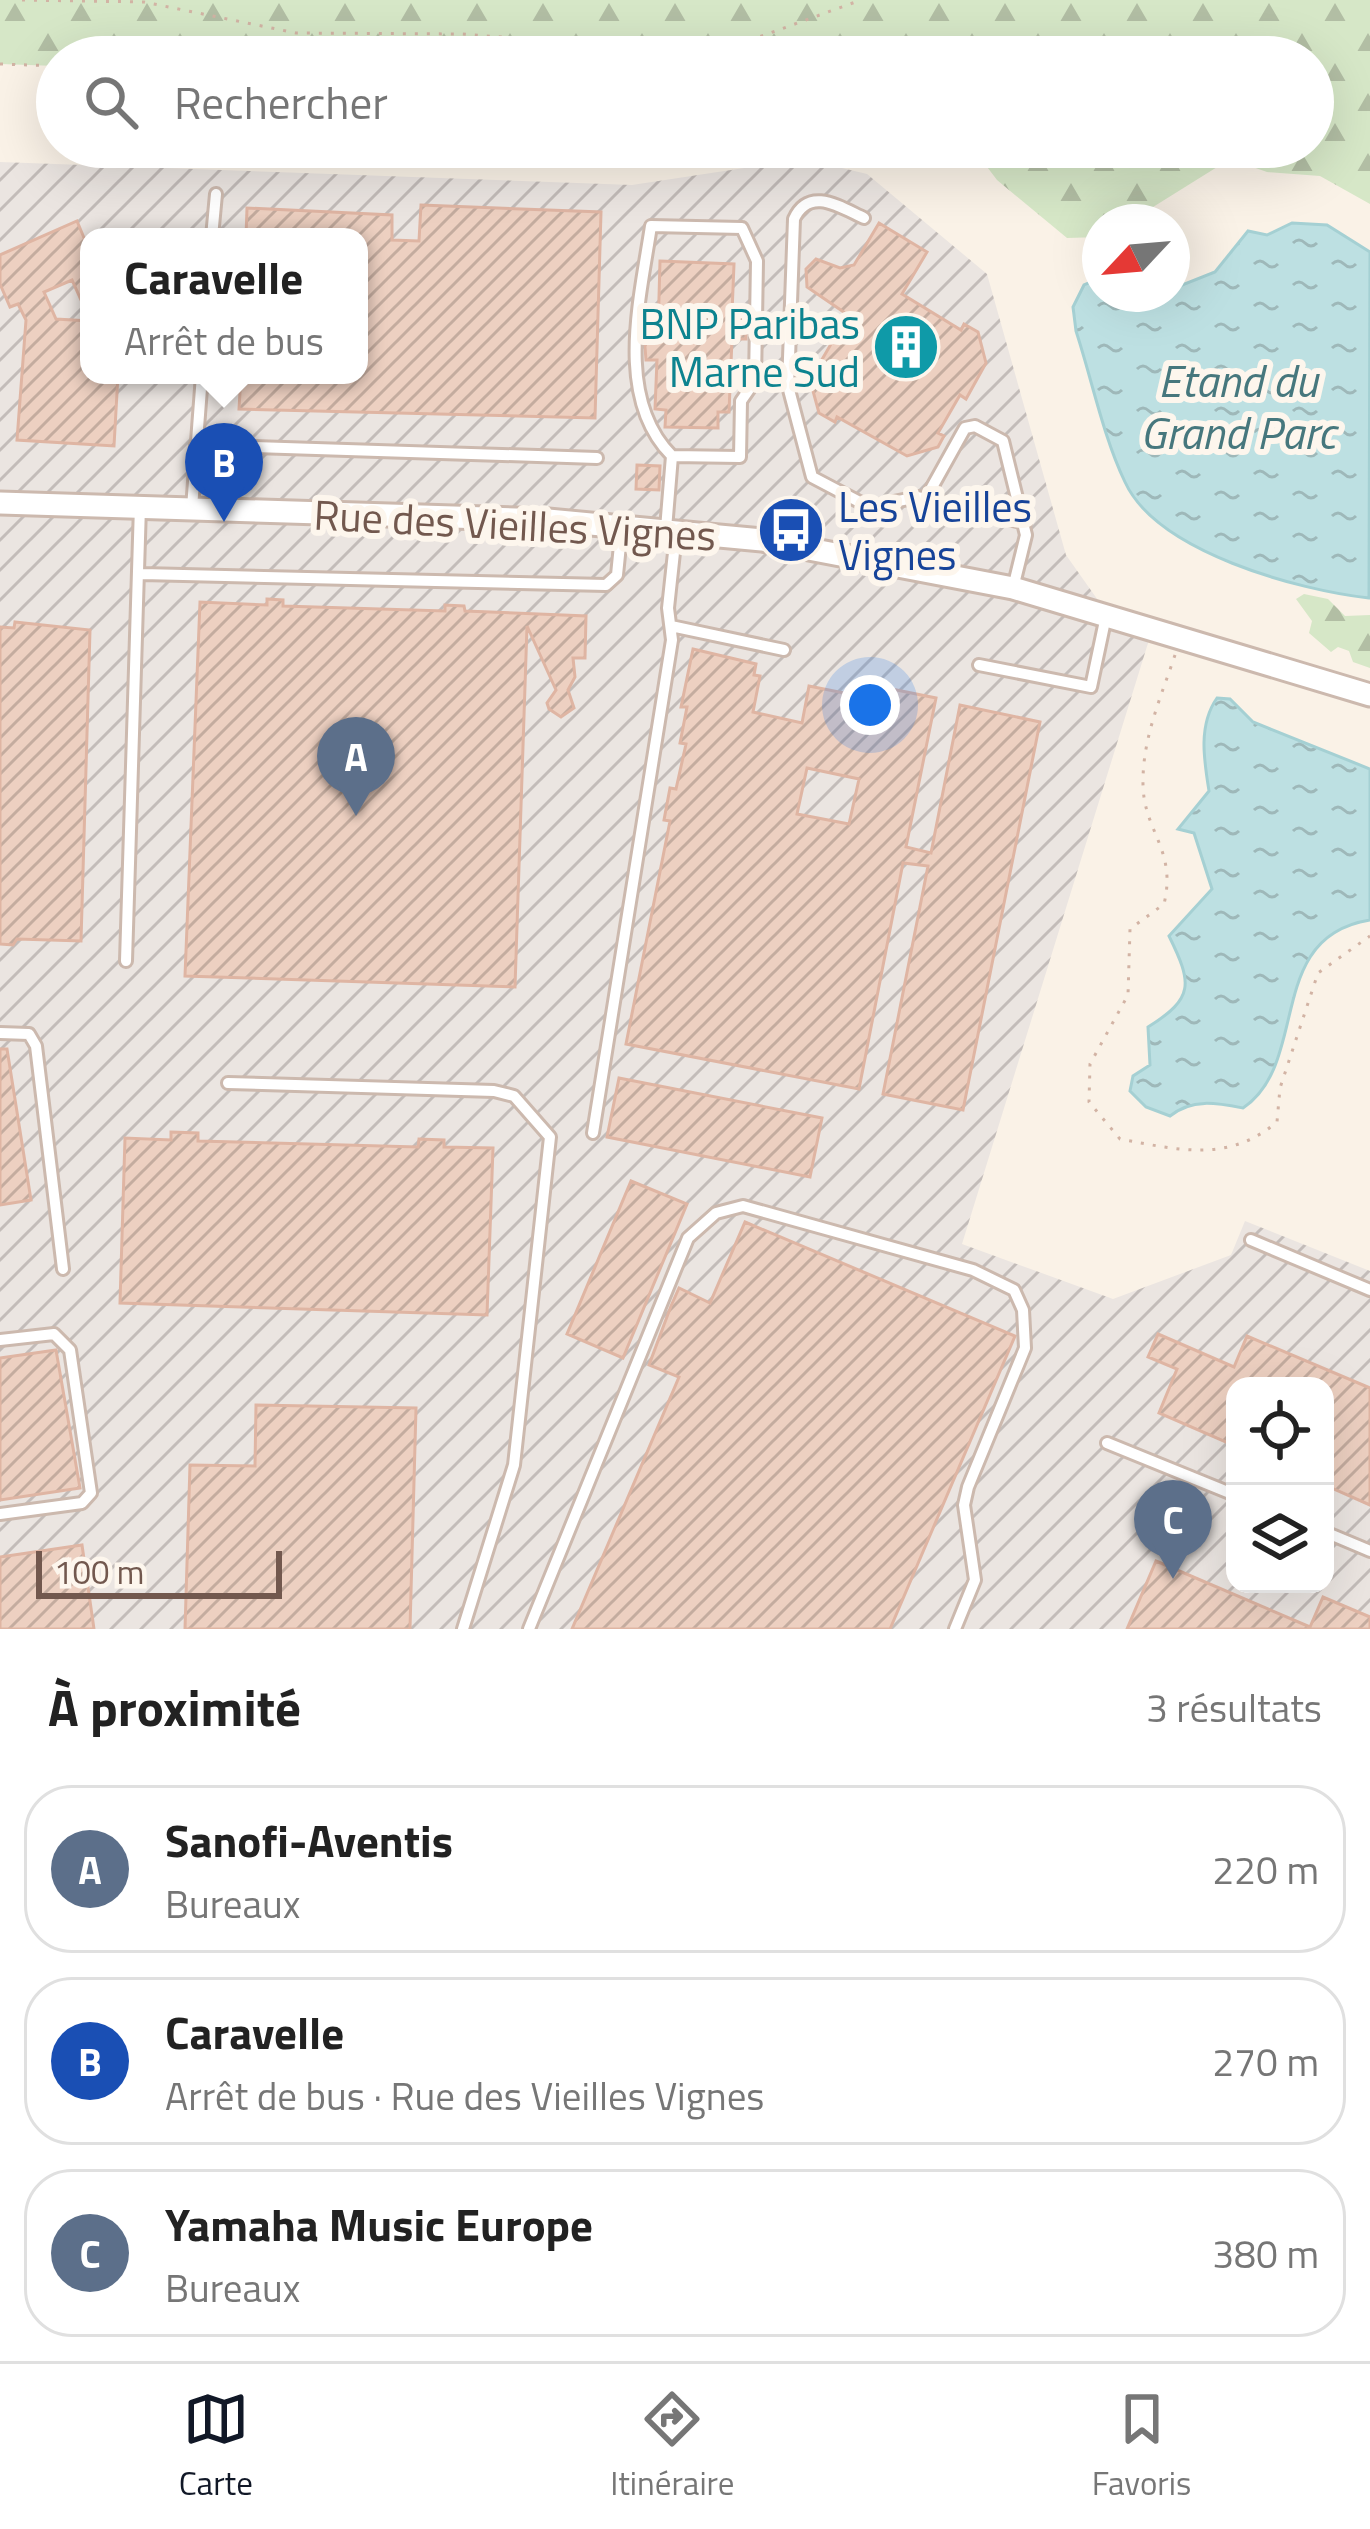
<!DOCTYPE html>
<html lang="fr">
<head>
<meta charset="utf-8">
<style>
	:root { --surface:#fff; --page:#f2f2f2; --text:#222; --muted:#767676; --line:#e0e0e0; --accent:#111827 }
	body { margin:0; font-family:"Titillium Web",sans-serif; background:var(--page); color:var(--text) }
	.controls { position:absolute; right:36px; bottom:36px; display:grid; overflow:hidden; border-radius:24px; box-shadow:0 12px 48px #0002 }
	.controls button { width:108px; height:108px; display:grid; place-items:center; padding:0; border:0; border-bottom:3px solid var(--line); background:var(--surface); color:var(--text); font:60px sans-serif }
	.compass { position:absolute; left:1082px; top:204px; width:108px; height:108px; border-radius:50%; background:var(--surface); box-shadow:0 12px 48px #0002; rotate:244deg }
	.scale { position:absolute; left:36px; bottom:30px; width:246px; box-sizing:border-box; padding-left:12px; border:6px solid #72584e; border-top:0; font-size:33px; line-height:42px; white-space:nowrap; color:#72584e; -webkit-text-stroke:9px #fdf6ed; paint-order:stroke }
	.you { position:absolute; left:870px; top:705px; width:42px; height:42px; margin:-30px; border:9px solid #fff; border-radius:50%; background:#1a73e8; box-shadow:0 0 0 18px #1a73e833 }
	.badge { display:grid; place-items:center; width:78px; height:78px; border-radius:50%; background:var(--accent); color:#fff; font-size:39px; font-weight:700 }
	.pin { position:absolute; translate:-50% -99px; filter:drop-shadow(0 3px 6px #0008) }
	.pin::after { content:''; position:absolute; top:63px; width:42px; height:36px; background:inherit; clip-path:polygon(0 0,100% 0,50% 100%) }
	.popup { position:absolute; left:80px; top:228px; width:288px; height:156px; box-sizing:border-box; display:grid; place-content:center; border-radius:24px; background:var(--surface); filter:drop-shadow(0 3px 9px #0005); font-size:39px; white-space:nowrap; color:var(--muted) }
	.popup b { font-size:45px; color:var(--text) }
	.popup::after { content:''; position:absolute; left:50%; top:100%; margin-left:-24px; border:24px solid transparent; border-top-color:var(--surface) }
	.list { margin:0; padding:0; list-style:none }
	h2 { display:flex; justify-content:space-between; align-items:center; height:156px; margin:0; padding:0 48px; font-size:51px }
	h2 small { font-size:39px; font-weight:400; color:var(--muted) }
	.list li { display:grid; grid-template-columns:78px 1fr auto; gap:36px; align-items:center; box-sizing:border-box; height:168px; margin:0 24px 24px; padding:0 24px; border:3px solid var(--line); border-radius:48px }
	.list b { display:block; font-size:45px; white-space:nowrap }
	.list p { margin:0; font-size:39px; white-space:nowrap; color:var(--muted) }
	.list em { font-size:39px; font-style:normal; color:var(--muted) }
	.icon { flex:none; width:66px; height:66px; fill:none; stroke:currentColor; stroke-width:2; stroke-linecap:round; stroke-linejoin:round }
	.map { position:relative; flex:none; width:1370px; height:1629px; overflow:hidden }
	.search { position:absolute; background:var(--surface); box-shadow:0 12px 48px #0002; left:36px; right:36px; top:36px; height:132px; display:flex; align-items:center; gap:30px; box-sizing:border-box; padding:0 42px; border-radius:66px; color:var(--muted); font-size:45px }
	.sheet { height:732px; background:var(--surface) }
	nav { display:flex; justify-content:space-around; align-items:center; box-sizing:border-box; height:168px; border-top:3px solid var(--line); background:var(--surface); font-size:33px; color:var(--muted) }
	nav a { display:grid; justify-items:center; gap:6px }
	nav .on { color:var(--accent) }
	.map>svg:first-child { display:block }
	.industrial { fill:url(#industrial-furrows); fill-rule:evenodd }
	.forest { fill:url(#forest-firs) }
	.water { fill:url(#water-ripples); stroke:#a5d0d3; stroke-width:3 }
	.building { fill:url(#building-hatch); stroke:#dfb5a3; stroke-width:3; fill-rule:evenodd }
	.lines { fill:none; stroke-linecap:round; stroke-linejoin:round }
	.lane-casing { stroke:#ccb9ae; stroke-width:16 }
	.street-casing { stroke:#ccb9ae; stroke-width:27 }
	.path { stroke:#d2b3a4; stroke-width:3; stroke-dasharray:3 9; stroke-linecap:butt }
	.lane { stroke:#fff; stroke-width:10 }
	.street { stroke:#fff; stroke-width:21 }
	.labels { text-anchor:middle; dominant-baseline:central; stroke-width:12; stroke-linejoin:round; paint-order:stroke }
	.culture-label { font-size:42px; fill:#0d838f; stroke:#fdf6ed; text-anchor:end }
	.transit-label { font-size:42px; fill:#164399; stroke:#fdf6ed; text-anchor:start }
	.street-label { font-size:42px; fill:#72584e; stroke:#fdf6ed }
	.water-label { font-size:45px; font-style:italic; fill:#46777d; stroke:#fdf6ed }
</style>
</head>
<body>
<div class="map">
<svg width="1370" height="1629" viewBox="0 0 1370 1629">
	<defs>
		<pattern id="industrial-furrows" width="10" height="10" patternUnits="userSpaceOnUse" patternTransform="scale(3)"><rect width="10" height="10" fill="#ebe5e1"/><path d="M-1 1l2-2M0 10L10 0M9 11l2-2" fill="none" stroke="#c3bcb9"/></pattern>
		<pattern id="forest-firs" width="22" height="20" patternUnits="userSpaceOnUse" patternTransform="scale(3)"><rect width="22" height="20" fill="#d6e7c7"/><path d="M5 1l3.5 6h-7zM16 11l3.5 6h-7z" fill="#b2bea4"/></pattern>
		<pattern id="water-ripples" width="26" height="14" patternUnits="userSpaceOnUse" patternTransform="scale(3)"><rect width="26" height="14" fill="#bde0e2"/><path d="M2 4q2-2 4 0t4 0M15 11q2-2 4 0t4 0" fill="none" stroke="#9eb8b9"/></pattern>
		<pattern id="building-hatch" width="6" height="6" patternUnits="userSpaceOnUse" patternTransform="scale(3)"><rect width="6" height="6" fill="#edd0c1"/><path d="M-1 1l2-2M0 6l6-6M5 7l2-2" fill="none" stroke="#c4ac9f"/></pattern>
	</defs>
	<rect width="100%" height="100%" fill="#faf2e7"/>
	<path class="industrial" d="M 804,159 L 867,174 L 987,274 L 1066,555 L 1107,613 L 1153,627 L 962,1244 L 1113,1299 L 1231,1255 L 1245,1221 L 1370,1271 L 1370,1629 L 0,1629 L 0,162 L 632,185 ZM 89,237 L 359,237 L 359,375 L 89,375 ZM 1235,1386 L 1325,1386 L 1325,1584 L 1235,1584 Z"/>
	<path class="forest" d="M 0,0 L 1370,0 L 1370,204 L 1320,176 L 1267,172 L 1230,159 L 1129,222 L 1100,222 L 1100,237 L 1067,238 L 997,180 L 972,147 L 1313,147 L 1313,57 L 57,57 L 57,66 L 0,64 Z
		M 1304,594 L 1328,599 L 1345,616 L 1370,615 L 1370,668 L 1353,662 L 1349,651 L 1338,647 L 1331,652 L 1309,633 L 1312,621 L 1296,599 Z"/>
	<path class="water" d="M 1292,223 L 1327,225 L 1370,252 L 1369,598 C 1298,590 1157,552 1125,482 C 1103,436 1092,380 1076,331 L 1073,307 L 1084,285 L 1100,278 L 1100,294 L 1172,294 L 1172,289 L 1215,272 L 1248,231 L 1267,235 Z
		M 1217,698 L 1230,699 L 1253,722 L 1370,769 L 1370,920 C 1264,937 1311,1062 1243,1108 C 1217,1103 1192,1098 1170,1116 L 1146,1107 L 1130,1091 L 1133,1076 L 1150,1065 L 1148,1027 C 1195,998 1192,983 1169,936 L 1212,889 L 1194,833 L 1178,829 L 1209,791 C 1204,760 1198,725 1217,698 Z"/>
	<path class="building" d="M 421,205 L 601,212 L 595,418 L 239,409 L 241,375 L 359,375 L 359,237 L 246,237 L 247,208 L 392,215 L 392,240 L 419,241 Z
		M 77,221 L 89,250 L 89,318 L 72,280 L 44,292 L 56,319 L 89,321 L 89,375 L 118,375 L 114,446 L 17,440 L 26,320 L 18,304 L 10,307 L 0,284 L 0,255 Z
		M 879,223 L 927,252 L 902,294 L 961,330 L 964,324 L 978,332 L 986,363 L 966,399 L 960,395 L 938,433 L 944,436 L 938,447 L 907,456 L 837,417 L 835,422 L 819,413 L 810,380 L 848,315 L 807,287 L 806,269 L 816,259 L 840,268 L 854,265 Z
		M 660,261 L 734,264 L 732,313 L 746,313 L 746,339 L 732,339 L 729,412 L 718,412 L 718,428 L 665,427 L 666,410 L 655,409 L 657,360 L 646,360 L 645,347 L 646,334 L 658,334 Z
		M 637,465 L 660,466 L 659,490 L 636,489 Z
		M 267,599 L 283,600 L 283,606 L 445,611 L 445,605 L 464,606 L 465,611 L 586,616 L 585,658 L 573,658 L 575,677 L 568,690 L 574,708 L 561,717 L 549,709 L 547,703 L 556,690 L 527,626 L 515,987 L 185,976 L 200,602 L 267,605 Z
		M 15,622 L 90,630 L 81,941 L 17,939 L 13,945 L 0,944 L 0,627 L 14,628 Z
		M 693,649 L 756,664 L 754,675 L 760,676 L 753,712 L 802,723 L 809,686 L 864,697 L 867,684 L 936,698 L 906,847 L 931,853 L 960,705 L 1040,722 L 963,1110 L 883,1094 L 928,866 L 903,863 L 859,1089 L 626,1044 L 670,821 L 664,820 L 670,788 L 676,789 L 686,744 L 680,743 L 687,707 L 681,707 ZM 807,768 L 859,779 L 849,824 L 797,814 Z
		M 0,1049 L 7,1049 L 31,1200 L 0,1205 Z
		M 619,1078 L 822,1118 L 810,1177 L 607,1137 Z
		M 171,1132 L 198,1133 L 198,1141 L 418,1147 L 419,1139 L 444,1140 L 444,1147 L 493,1148 L 487,1315 L 120,1303 L 125,1138 L 171,1140 Z
		M 631,1181 L 687,1204 L 623,1358 L 567,1334 Z
		M 745,1222 L 1015,1336 L 890,1629 L 572,1629 L 679,1377 L 649,1365 L 671,1306 L 679,1288 L 710,1303 Z
		M 1158,1334 L 1234,1367 L 1247,1336 L 1370,1388 L 1370,1505 L 1325,1485 L 1325,1386 L 1235,1386 L 1235,1446 L 1159,1413 L 1177,1369 L 1148,1357 Z
		M 56,1350 L 80,1488 L 0,1500 L 0,1358 Z
		M 256,1405 L 416,1408 L 410,1629 L 185,1629 L 190,1465 L 255,1466 Z
		M 82,1545 L 94,1629 L 0,1629 L 0,1557 Z
		M 1156,1561 L 1310,1627 L 1323,1597 L 1370,1617 L 1370,1629 L 1127,1629 Z"/>
	<g class="lines">
		<defs>
			<path id="lane" d="M 864,218 C 840,207 809,186 794,219 L 788,386 L 812,477 L 869,507 L 918,497 L 1025,523
				M 212,237 L 216,194
				M 196,445 L 597,458
				M 926,498 L 965,428 L 975,426 L 1003,441 L 1026,535 L 1013,588
				M 192,508 L 202,375
				M 666,529 L 672,456 L 740,457 L 741,401 L 755,381 L 757,261 L 742,228 L 651,226 C 640,299 614,398 672,456
				M 142,574 L 606,585 L 617,575 L 622,525
				M 671,626 L 784,650
				M 979,665 L 1091,687 L 1106,616
				M 126,961 L 140,506
				M 0,1033 L 29,1034 L 36,1046 L 63,1269
				M 228,1083 L 494,1091 L 514,1096 L 550,1137 L 514,1465 L 463,1629
				M 593,1133 L 672,640 L 668,608 L 676,534
				M 1251,1240 L 1370,1290
				M 0,1340 L 54,1334 L 70,1350 L 91,1493 L 82,1503 L 0,1514
				M 1107,1443 L 1235,1495
				M 1325,1532 L 1370,1551
				M 529,1629 L 688,1238 L 716,1213 L 743,1206 L 973,1270 L 1014,1290 L 1023,1310 L 1025,1348 L 968,1487 L 964,1505 L 975,1580 L 955,1629"/>
			<path id="street" d="M 0,503 L 548,520 L 762,540 L 1013,588 L 1370,695"/>
		</defs>
		<use href="#lane" class="lane-casing"/>
		<use href="#street" class="street-casing"/>
		<path class="path" d="M 22,0 L 144,2 L 296,33 L 462,34 L 708,53
			M 704,57 L 861,0
			M 0,64 L 57,66
			M 1175,655 C 1161,697 1142,739 1143,785 C 1144,832 1177,850 1164,904 L 1130,929 L 1128,995 L 1090,1064 L 1089,1102 L 1120,1139 C 1179,1150 1228,1163 1277,1122 L 1280,1088 L 1318,973 L 1370,936"/>
		<use href="#lane" class="lane"/>
		<use href="#street" class="street"/>
	</g>
	<defs>
		<symbol id="building-disc" viewBox="-11 -11 22 22"><circle r="9.5" fill="#0f9aa8" stroke="#fdf6ed"/><path d="M-4-6H4V6H1V3H-1V6H-4ZM-2.5-4.3h1.7v1.8h-1.7ZM.8-4.3h1.7v1.8H.8ZM-2.5-1h1.7V.8h-1.7ZM.8-1h1.7V.8H.8Z" fill="#fff"/></symbol>
		<symbol id="bus-disc" viewBox="-11 -11 22 22"><circle r="9.5" fill="#1a4fb4" stroke="#fdf6ed"/><path d="M-5-6H5V4H4V6H2V4H-2V6H-4V4H-5ZM-3.5-4V0h7V-4ZM-3.5 1.2v1.5H-2V1.2ZM2 1.2v1.5H3.5V1.2Z" fill="#fff"/></symbol>
	</defs>
	<g fill-rule="evenodd">
		<use href="#building-disc" x="868" y="309" width="76" height="76"/>
		<use href="#bus-disc" x="753" y="492" width="76" height="76"/>
	</g>
	<g class="labels">
		<g class="culture-label">
			<text x="860" y="323">BNP Paribas<tspan x="860" dy="48">Marne Sud</tspan></text>
		</g>
		<g class="transit-label">
			<text x="838" y="506">Les Vieilles<tspan x="838" dy="48">Vignes</tspan></text>
		</g>
		<g class="street-label">
			<text transform="translate(515 524) rotate(3)">Rue des Vieilles Vignes</text>
		</g>
		<g class="water-label">
			<text x="1238" y="380">Etand du<tspan x="1238" dy="52">Grand Parc</tspan></text>
		</g>
	</g>
</svg>
<div class="controls">
<button><svg class="icon" aria-label="locate" viewBox="0 0 24 24"><circle cx="12" cy="12" r="6"/><path d="M12 2v4M12 18v4M2 12h4M18 12h4"/></svg></button>
<button><svg class="icon" aria-label="layers" viewBox="0 0 24 24"><path d="M12 4l9 5-9 5-9-5zM3 14l9 5 9-5"/></svg></button>
</div>
<svg class="compass" viewBox="-18 -18 36 36"><path d="M0-13l5 13h-10z" fill="#e53935"/><path d="M0 13l5-13h-10z" fill="#767676"/></svg>
<div class="scale">100 m</div>
<div class="you"></div>
<div class="pin badge" style="left:356px;top:816px;background:#5c6f8a">A</div>
<div class="pin badge" style="left:224px;top:522px;background:#1a4fb4">B</div>
<div class="popup"><b>Caravelle</b>Arrêt de bus</div>
<div class="pin badge" style="left:1173px;top:1579px;background:#5c6f8a">C</div>
<div class="search"><svg class="icon" aria-label="search" viewBox="0 0 24 24"><circle cx="10" cy="10" r="6"/><path d="M15 15l6 6"/></svg>Rechercher</div>
</div>
<section class="sheet">
<h2>À proximité<small>3 résultats</small></h2>
<ul class="list">
<li><span class="badge" style="background:#5c6f8a">A</span><div><b>Sanofi-Aventis</b><p>Bureaux</p></div><em>220 m</em></li>
<li><span class="badge" style="background:#1a4fb4">B</span><div><b>Caravelle</b><p>Arrêt de bus · Rue des Vieilles Vignes</p></div><em>270 m</em></li>
<li><span class="badge" style="background:#5c6f8a">C</span><div><b>Yamaha Music Europe</b><p>Bureaux</p></div><em>380 m</em></li>
</ul>
</section>
<nav>
<a class="on"><svg class="icon" aria-label="map" viewBox="0 0 24 24"><path d="M3 6l6-2 6 2 6-2v14l-6 2-6-2-6 2zM9 4v14M15 6v14"/></svg>Carte</a>
<a><svg class="icon" aria-label="directions" viewBox="0 0 24 24"><path d="M12 3l9 9-9 9-9-9zM9 14v-3h6M13 9l2 2-2 2"/></svg>Itinéraire</a>
<a><svg class="icon" aria-label="saved" viewBox="0 0 24 24"><path d="M7 4h10v16l-5-4-5 4z"/></svg>Favoris</a>
</nav>
</body>
</html>
